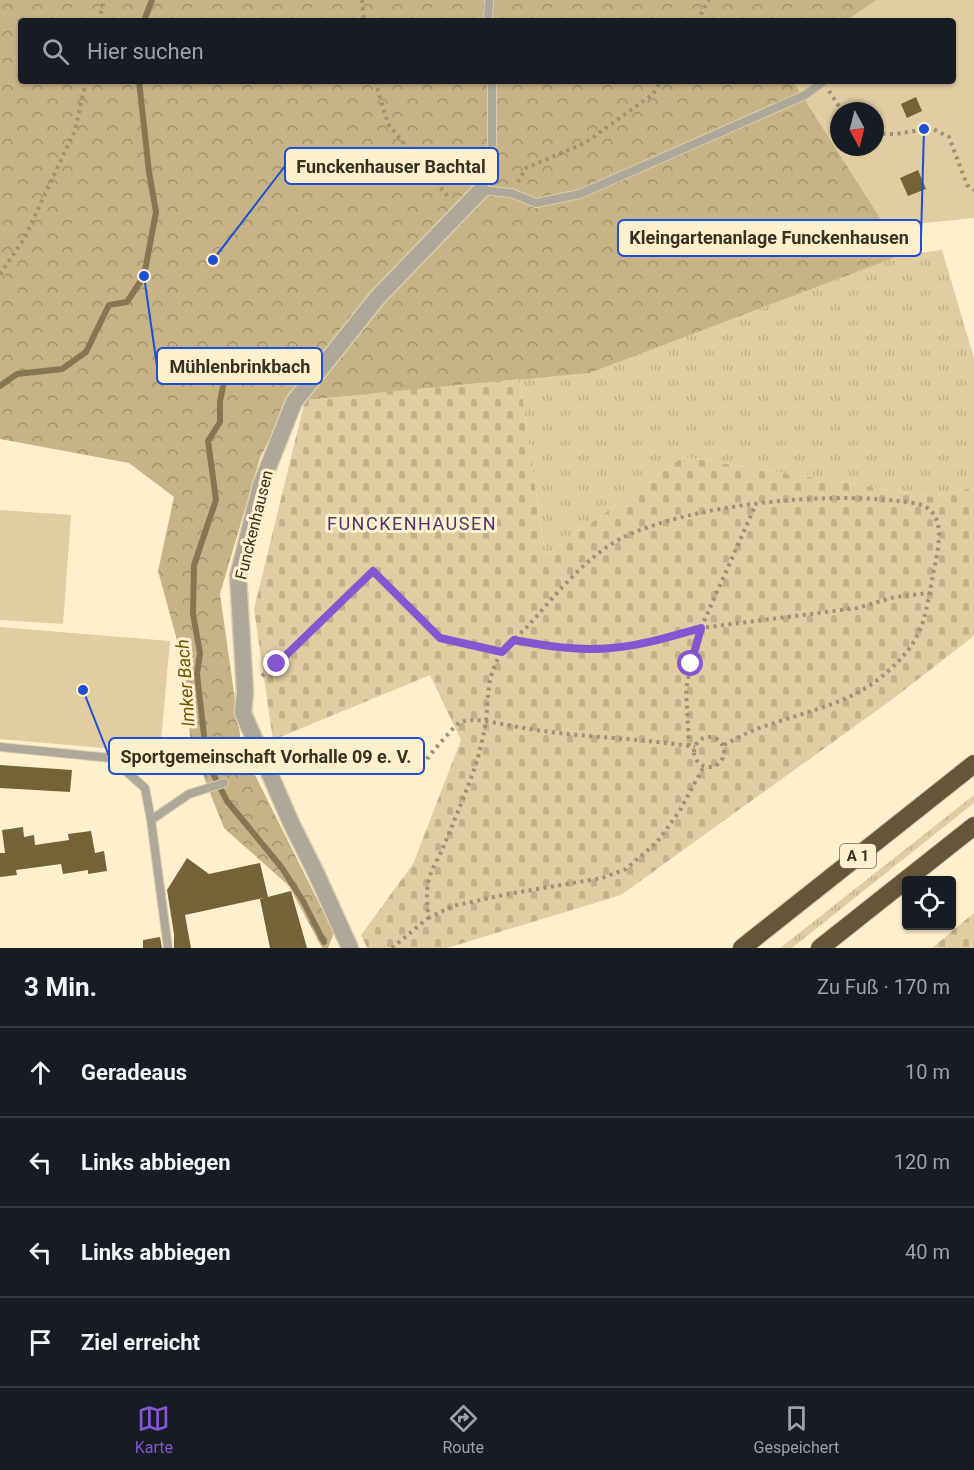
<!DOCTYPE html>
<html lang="de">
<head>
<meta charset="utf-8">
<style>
	:root { --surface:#171b24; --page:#242831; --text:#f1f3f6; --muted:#9ea1a6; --line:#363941; --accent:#8456d0 }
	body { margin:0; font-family:Roboto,sans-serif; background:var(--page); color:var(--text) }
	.controls { position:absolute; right:18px; bottom:18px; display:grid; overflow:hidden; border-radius:6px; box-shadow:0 2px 4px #0004 }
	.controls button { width:54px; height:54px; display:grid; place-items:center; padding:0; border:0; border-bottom:2px solid var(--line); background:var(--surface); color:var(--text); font:30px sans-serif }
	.compass { position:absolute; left:830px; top:102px; width:54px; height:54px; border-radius:50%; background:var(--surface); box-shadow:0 2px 4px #0004; rotate:173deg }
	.stop { position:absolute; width:18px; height:18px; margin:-14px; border:4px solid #8456d0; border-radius:50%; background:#fff }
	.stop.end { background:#8456d0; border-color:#fff; box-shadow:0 2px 6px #0008 }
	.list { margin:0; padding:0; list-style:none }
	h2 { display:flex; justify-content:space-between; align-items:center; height:78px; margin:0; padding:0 24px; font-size:26px }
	h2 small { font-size:20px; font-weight:400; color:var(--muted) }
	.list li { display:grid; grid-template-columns:39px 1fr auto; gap:18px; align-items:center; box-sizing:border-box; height:90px; padding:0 24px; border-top:2px solid var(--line) }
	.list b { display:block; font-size:22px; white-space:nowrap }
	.list em { font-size:20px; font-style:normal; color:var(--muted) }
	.icon { flex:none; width:33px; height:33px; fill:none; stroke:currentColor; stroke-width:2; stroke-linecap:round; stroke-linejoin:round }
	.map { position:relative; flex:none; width:974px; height:948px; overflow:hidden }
	.search { position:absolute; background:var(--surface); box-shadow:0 2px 4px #0004; left:18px; right:18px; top:18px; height:66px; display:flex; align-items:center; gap:15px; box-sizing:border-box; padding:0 21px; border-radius:6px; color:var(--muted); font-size:22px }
	.sheet { height:438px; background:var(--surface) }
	nav { display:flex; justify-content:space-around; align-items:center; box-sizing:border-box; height:84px; border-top:2px solid var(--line); background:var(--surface); font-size:16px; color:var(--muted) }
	nav a { display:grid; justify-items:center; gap:3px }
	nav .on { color:var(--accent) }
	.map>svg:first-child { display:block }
	.grass { fill:url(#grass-tufts) }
	.forest { fill:url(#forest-crowns) }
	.cemetery { fill:url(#cemetery-stones) }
	.garden { fill:#e0cda2; fill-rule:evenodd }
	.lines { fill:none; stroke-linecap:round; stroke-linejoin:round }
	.stream { stroke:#867754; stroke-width:6 }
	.building { fill:#756338 }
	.lane-casing { stroke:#dbceae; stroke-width:10 }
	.street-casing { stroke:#dbceae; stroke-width:19 }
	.highway-casing { stroke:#dbceae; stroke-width:20 }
	.path { stroke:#9c9279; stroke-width:4; stroke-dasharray:3 4.5; stroke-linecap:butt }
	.lane { stroke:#aea89a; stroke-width:8 }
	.street { stroke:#aea89a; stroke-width:16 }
	.highway { stroke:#635639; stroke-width:18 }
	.route { stroke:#8456d0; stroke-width:8 }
	.labels { text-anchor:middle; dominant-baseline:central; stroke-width:6; stroke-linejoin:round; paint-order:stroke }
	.shield { fill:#fff0cd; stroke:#726a56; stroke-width:1.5 }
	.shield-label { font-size:15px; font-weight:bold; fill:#363123 }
	.street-label { font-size:16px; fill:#363123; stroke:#fff0cd }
	.neighbourhood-label { font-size:18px; letter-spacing:1.5px; fill:#4a3571; stroke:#fff0cd }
	.water-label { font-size:18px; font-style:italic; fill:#6e5400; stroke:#fff0cd }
	.leader { fill:none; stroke:#1d4ed8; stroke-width:2 }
	.callout-dot { fill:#1d4ed8; stroke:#fff0cd; stroke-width:2 }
	.callout { fill:#fff0cd; stroke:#1d4ed8; stroke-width:2 }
	.callout-label { font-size:18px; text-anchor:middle; font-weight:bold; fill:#363123 }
</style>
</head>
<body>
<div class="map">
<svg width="974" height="948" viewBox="0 0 974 948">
	<defs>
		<pattern id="grass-tufts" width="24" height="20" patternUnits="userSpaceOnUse" patternTransform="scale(1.5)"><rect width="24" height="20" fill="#e0cda2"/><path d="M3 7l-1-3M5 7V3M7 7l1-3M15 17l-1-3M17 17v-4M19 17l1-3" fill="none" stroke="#c1b08b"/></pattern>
		<pattern id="forest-crowns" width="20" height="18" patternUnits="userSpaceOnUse" patternTransform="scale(1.5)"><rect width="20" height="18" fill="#c7b486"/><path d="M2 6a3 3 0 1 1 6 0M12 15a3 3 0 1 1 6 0" fill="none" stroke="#a2936d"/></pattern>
		<pattern id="cemetery-stones" width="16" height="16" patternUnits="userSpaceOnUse" patternTransform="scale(1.5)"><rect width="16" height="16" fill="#e0cda2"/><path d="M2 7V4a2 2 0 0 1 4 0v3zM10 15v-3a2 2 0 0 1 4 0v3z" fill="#c1b08b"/></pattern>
	</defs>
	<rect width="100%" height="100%" fill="#fff0cd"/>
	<path class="grass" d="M 942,250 L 974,358 L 974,487 L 934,497 L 683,457 L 545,556 L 520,379 L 590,373 L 899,256 Z
		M 974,795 L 974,803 L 792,948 L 780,948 Z"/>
	<path class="forest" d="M 0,0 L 877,0 L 846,21 L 21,21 L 21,81 L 793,81 L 886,227 L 899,256 L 590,373 L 288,402 L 260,458 L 220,594 L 242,749 L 334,933 L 328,948 L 322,948 L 289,886 L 224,828 L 191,745 L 181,655 L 158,571 L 174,497 L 129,463 L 0,439 Z"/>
	<path class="cemetery" d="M 520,379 L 545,556 L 683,457 L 934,497 L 974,487 L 974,636 L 890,701 L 621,895 L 447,948 L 367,948 L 361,935 L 413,864 L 461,740 L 430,675 L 273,740 L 254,609 L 305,400 Z
		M 974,913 L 974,948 L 932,948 Z"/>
	<path class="garden" d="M 877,0 L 974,0 L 974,218 L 886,227 L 793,81 L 953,81 L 953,21 L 846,21 ZM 839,111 L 875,111 L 875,147 L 839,147 Z
		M 0,510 L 71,515 L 63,624 L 0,620 Z
		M 0,627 L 170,641 L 160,753 L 0,739 Z"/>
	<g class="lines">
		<path class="stream" d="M 144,21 L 152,0
			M 229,358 L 220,401 L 220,422 L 208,441 L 216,500 L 194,565 L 193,614 L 200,653 L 197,674 L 207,762 L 227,801 L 282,868 L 303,901 L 324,942
			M 0,386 L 17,374 L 62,369 L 86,352 L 109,305 L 127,302 L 144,276 L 156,212 L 149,172 L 139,81"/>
	</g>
	<path class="building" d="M 916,97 L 922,111 L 907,118 L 901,104 Z
		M 918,170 L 926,189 L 908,196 L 900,178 Z
		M 0,765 L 72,770 L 70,792 L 0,788 Z
		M 23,827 L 24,837 L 34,835 L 35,845 L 69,840 L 68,834 L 91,831 L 95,853 L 104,851 L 107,871 L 88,874 L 88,870 L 63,874 L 61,864 L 16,870 L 17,875 L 0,877 L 0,853 L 5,853 L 2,830 Z
		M 187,858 L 209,874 L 260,863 L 268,897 L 185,915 L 191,948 L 174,948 L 174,934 L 167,890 Z
		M 291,891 L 307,948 L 270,948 L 260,899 Z
		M 160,937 L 162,948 L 143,948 L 143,940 Z"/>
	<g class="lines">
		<defs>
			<path id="lane" d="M 488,21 L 489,0
				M 492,81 L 492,144 L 481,190 L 511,193 L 536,203 L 580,194 L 805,95 L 823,82
				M 0,747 L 111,758 L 145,788 L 151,820
				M 168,948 L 151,820 L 189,794 L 224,783"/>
			<path id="street" d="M 350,948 L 316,873 L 292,825 L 243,713 L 245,692 L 238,576 L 261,485 L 294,402 L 377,298 L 481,190"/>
			<path id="highway" d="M 742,948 L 974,764
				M 820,948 L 974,826"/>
		</defs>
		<use href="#lane" class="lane-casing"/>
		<use href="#street" class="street-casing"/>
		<use href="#highway" class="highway-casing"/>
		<path class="path" d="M 362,0 L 364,21
			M 99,21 L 104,0
			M 697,21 L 709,0
			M 375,81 L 388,124 L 449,198
			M 829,91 L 842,111
			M 875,134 L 896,134 L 931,128 L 949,137 L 967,185 L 974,190
			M 518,182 L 526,168 L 585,143 L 653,94 L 661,81
			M 0,274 L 24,239 L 75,130 L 86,81
			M 514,641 L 576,649 L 612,648 L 650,642 L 701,628 L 857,608 L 895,597 L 929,593
			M 262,676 L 373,571 L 440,638 L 502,652
			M694 752a15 15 0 1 1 30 0a15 15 0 1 1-30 0Z
			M 689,746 L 686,689 L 691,664 L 701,628 L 756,504
			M 418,771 C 421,765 453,727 459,723 C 471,716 500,724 513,726 C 573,738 635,737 695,747
			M 428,918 L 453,906 L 508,894 L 602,878 L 626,869 L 657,842 L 679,812 L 704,766
			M 392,948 L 428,918 C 428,908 426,895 428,884 C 429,873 438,859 443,848 C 454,821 466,793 476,764 C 480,750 484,735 486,720 C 489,694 486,680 500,655 C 506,645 518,636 527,627 C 556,595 586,555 626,536 C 696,504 822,492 898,501 C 908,503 921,502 930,510 C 947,525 935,561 932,580 C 924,625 921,642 886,673 C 850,706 796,713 752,731 C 742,735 732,741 722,746"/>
		<use href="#lane" class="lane"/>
		<use href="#street" class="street"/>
		<use href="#highway" class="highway"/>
	</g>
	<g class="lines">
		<path class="route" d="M 277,664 L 373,571 L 440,638 L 502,652 L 514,640 C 546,646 578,651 611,648 C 641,646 672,636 701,628 L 691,664"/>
	</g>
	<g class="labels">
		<rect class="shield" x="840" y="844" width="36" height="24" rx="4.5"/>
		<g class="shield-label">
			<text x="858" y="856">A 1</text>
		</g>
		<g class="street-label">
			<text transform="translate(254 525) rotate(-76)">Funckenhausen</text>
		</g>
		<g class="neighbourhood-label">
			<text x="412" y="523">FUNCKENHAUSEN</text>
		</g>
		<g class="water-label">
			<text transform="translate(185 683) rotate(-94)">Imker Bach</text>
		</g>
	</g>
	<path class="leader" d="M213 260L285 166M924 129L921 238M144 276L157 366M83 690L109 756"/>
	<g class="callout-dot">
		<circle cx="213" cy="260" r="6"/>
		<circle cx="924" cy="129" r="6"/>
		<circle cx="144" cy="276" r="6"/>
		<circle cx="83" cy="690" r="6"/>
	</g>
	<g class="callout">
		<rect x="285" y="148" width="213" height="36" rx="6"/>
		<rect x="618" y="220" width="303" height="36" rx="6"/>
		<rect x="157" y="348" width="165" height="36" rx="6"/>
		<rect x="109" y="738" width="315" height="36" rx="6"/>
	</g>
	<g class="callout-label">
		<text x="391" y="173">Funckenhauser Bachtal</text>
		<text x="769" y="244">Kleingartenanlage Funckenhausen</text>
		<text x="240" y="373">Mühlenbrinkbach</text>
		<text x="266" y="763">Sportgemeinschaft Vorhalle 09 e. V.</text>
	</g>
</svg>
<div class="controls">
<button><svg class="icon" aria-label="locate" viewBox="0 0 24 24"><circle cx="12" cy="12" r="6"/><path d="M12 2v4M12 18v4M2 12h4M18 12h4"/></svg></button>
</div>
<svg class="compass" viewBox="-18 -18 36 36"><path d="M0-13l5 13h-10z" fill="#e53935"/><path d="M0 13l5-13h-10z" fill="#9ea1a6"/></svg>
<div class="stop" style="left:691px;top:664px"></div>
<div class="stop end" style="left:277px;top:664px"></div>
<div class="search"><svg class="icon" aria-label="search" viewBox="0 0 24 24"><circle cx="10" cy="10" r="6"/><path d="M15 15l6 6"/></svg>Hier suchen</div>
</div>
<section class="sheet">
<h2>3 Min.<small>Zu Fuß · 170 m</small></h2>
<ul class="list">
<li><svg class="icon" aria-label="ahead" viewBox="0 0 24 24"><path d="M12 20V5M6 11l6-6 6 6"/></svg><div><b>Geradeaus</b></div><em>10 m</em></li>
<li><svg class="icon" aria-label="left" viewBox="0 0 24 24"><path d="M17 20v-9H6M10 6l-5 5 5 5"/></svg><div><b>Links abbiegen</b></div><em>120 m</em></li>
<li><svg class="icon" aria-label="left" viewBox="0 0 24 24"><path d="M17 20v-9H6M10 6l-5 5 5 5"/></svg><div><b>Links abbiegen</b></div><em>40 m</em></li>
<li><svg class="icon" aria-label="arrive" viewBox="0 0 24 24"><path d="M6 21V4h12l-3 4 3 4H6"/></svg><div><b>Ziel erreicht</b></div></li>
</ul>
</section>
<nav>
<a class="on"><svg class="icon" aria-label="map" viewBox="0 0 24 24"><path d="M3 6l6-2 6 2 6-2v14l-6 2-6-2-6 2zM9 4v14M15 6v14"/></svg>Karte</a>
<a><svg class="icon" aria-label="directions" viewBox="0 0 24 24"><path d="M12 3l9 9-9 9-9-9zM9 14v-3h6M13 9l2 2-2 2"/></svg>Route</a>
<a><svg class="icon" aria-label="saved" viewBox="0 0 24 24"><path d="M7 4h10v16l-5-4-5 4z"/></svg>Gespeichert</a>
</nav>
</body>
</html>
